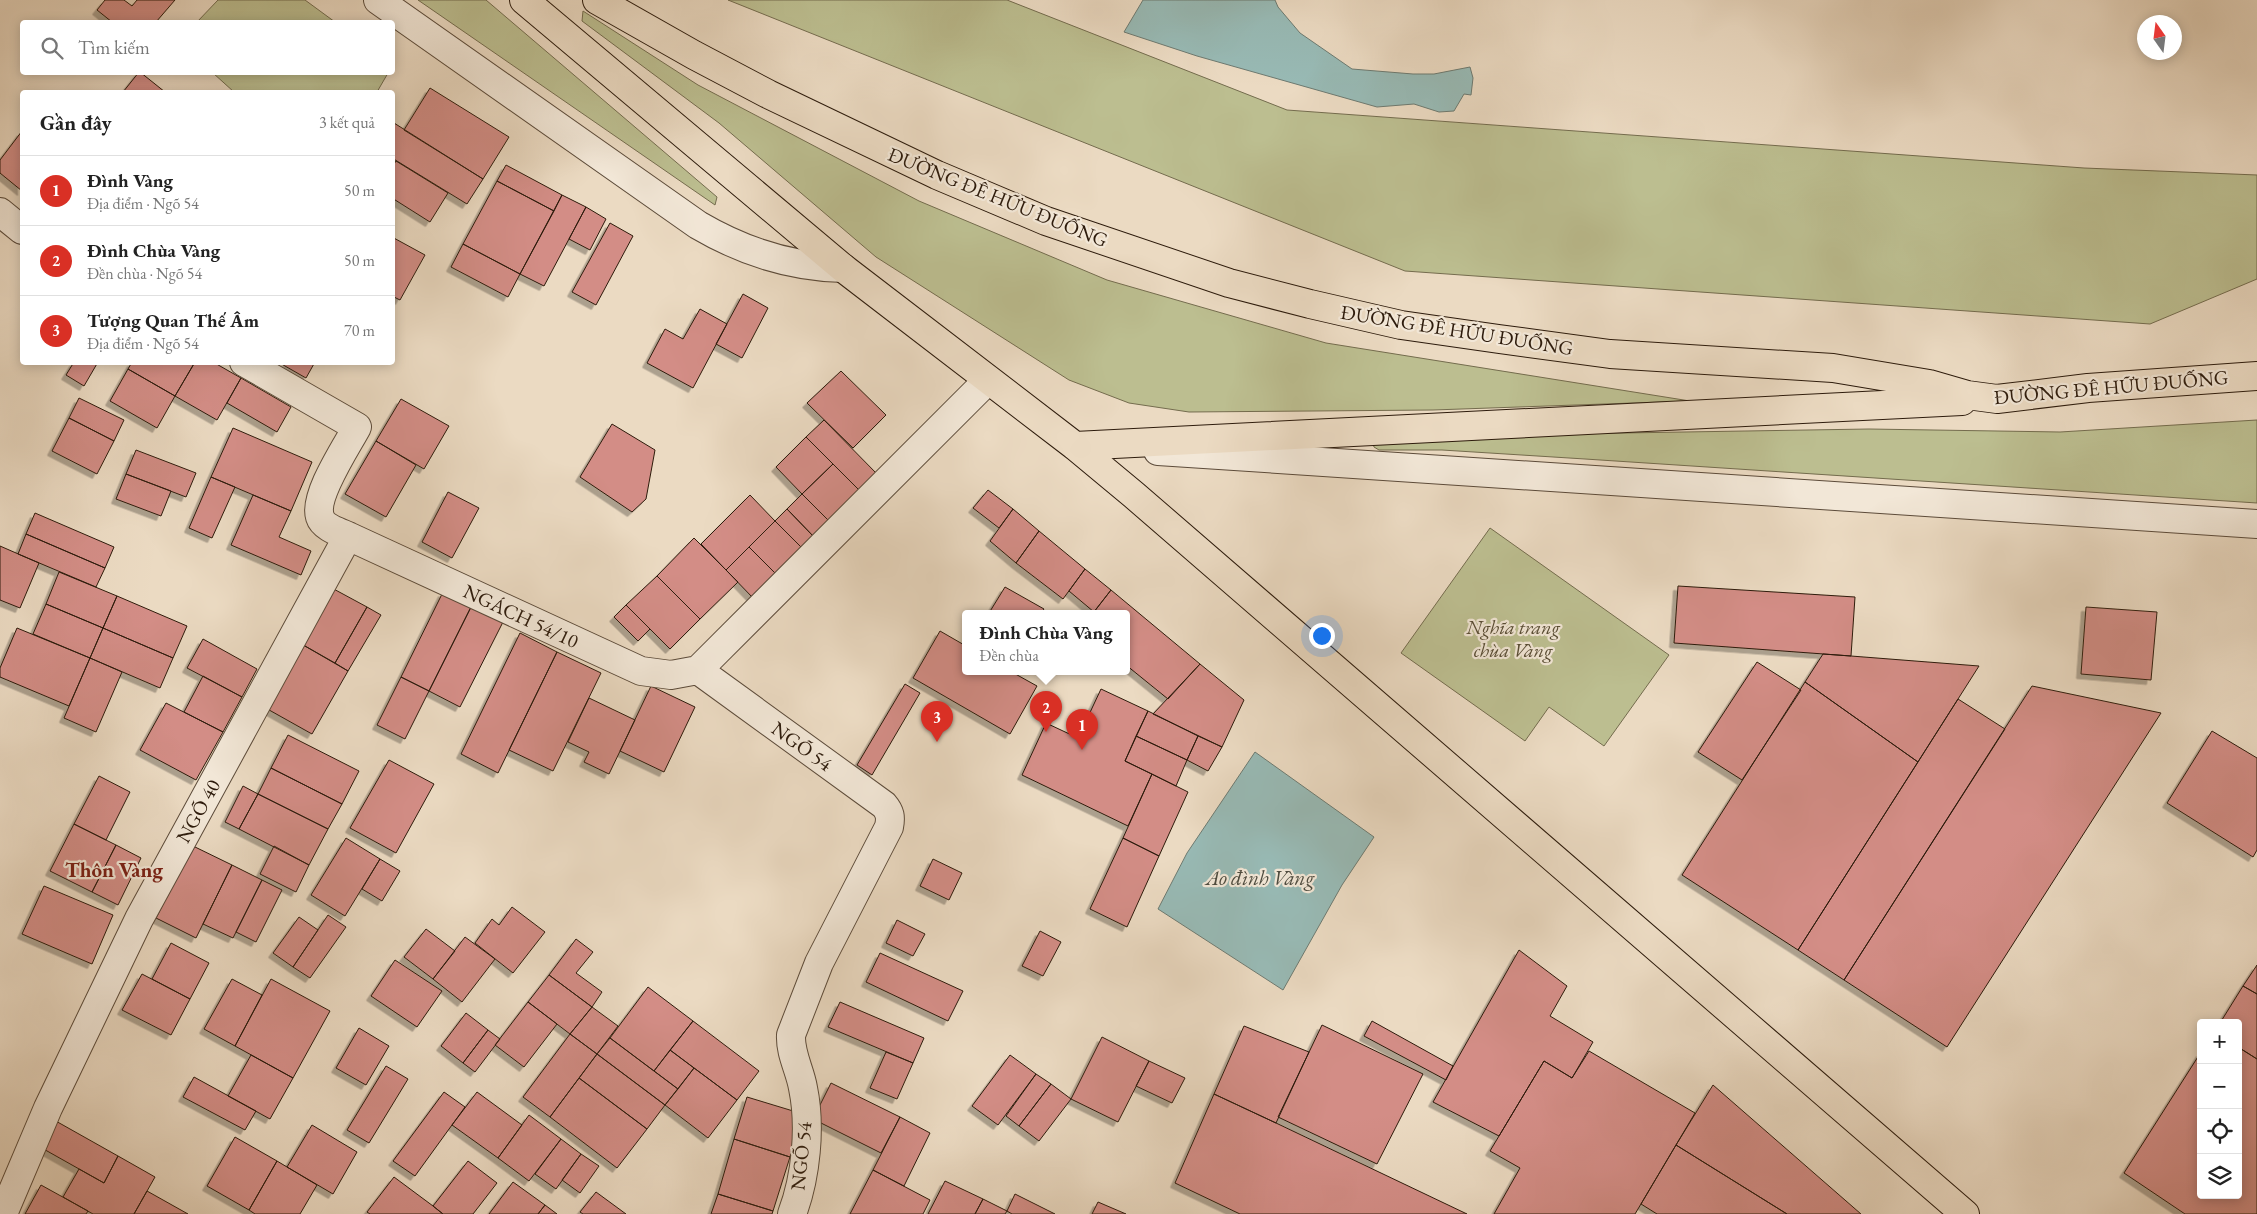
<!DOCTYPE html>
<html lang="vi">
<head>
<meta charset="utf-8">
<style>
	:root { --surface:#fff; --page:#f2f2f2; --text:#222; --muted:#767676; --line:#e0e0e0; --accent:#d93025 }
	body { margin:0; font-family:"EB Garamond",serif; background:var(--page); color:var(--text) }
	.controls { position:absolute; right:15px; bottom:15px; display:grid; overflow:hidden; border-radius:5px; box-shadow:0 2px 12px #0003 }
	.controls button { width:45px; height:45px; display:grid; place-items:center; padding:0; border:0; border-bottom:1px solid var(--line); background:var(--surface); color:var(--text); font:25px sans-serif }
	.compass { position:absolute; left:2137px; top:15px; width:45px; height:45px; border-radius:50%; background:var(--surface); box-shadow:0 2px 12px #0003; rotate:346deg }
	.you { position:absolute; left:1321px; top:635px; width:18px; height:18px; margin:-12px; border:4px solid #fff; border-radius:50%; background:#1a73e8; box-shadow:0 0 0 8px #1a73e833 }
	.badge { display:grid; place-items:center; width:32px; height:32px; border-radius:50%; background:var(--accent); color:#fff; font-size:16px; font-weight:700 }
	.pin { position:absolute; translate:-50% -41px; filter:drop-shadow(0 1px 2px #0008) }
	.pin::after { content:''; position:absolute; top:26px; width:18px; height:15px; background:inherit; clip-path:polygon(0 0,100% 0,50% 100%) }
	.popup { position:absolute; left:962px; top:610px; width:168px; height:65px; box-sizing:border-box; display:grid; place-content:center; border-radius:5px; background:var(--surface); filter:drop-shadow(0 1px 4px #0005); font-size:16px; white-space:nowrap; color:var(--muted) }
	.popup b { font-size:19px; color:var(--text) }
	.popup::after { content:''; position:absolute; left:50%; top:100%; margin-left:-10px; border:10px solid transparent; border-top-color:var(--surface) }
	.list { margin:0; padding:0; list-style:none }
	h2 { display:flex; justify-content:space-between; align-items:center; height:65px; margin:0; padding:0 20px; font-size:21px }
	h2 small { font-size:16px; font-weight:400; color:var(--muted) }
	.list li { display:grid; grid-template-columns:32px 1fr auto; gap:15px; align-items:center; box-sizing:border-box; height:70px; padding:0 20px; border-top:1px solid var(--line) }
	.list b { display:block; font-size:19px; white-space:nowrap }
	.list p { margin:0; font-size:16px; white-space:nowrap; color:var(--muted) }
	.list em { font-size:16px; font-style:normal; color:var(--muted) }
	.icon { flex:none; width:28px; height:28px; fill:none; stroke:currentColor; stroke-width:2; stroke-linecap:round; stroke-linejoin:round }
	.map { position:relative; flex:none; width:2257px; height:1214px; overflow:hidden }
	.search { position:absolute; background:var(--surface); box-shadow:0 2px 12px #0003; left:20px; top:20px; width:375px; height:55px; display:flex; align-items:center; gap:12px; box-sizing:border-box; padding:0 18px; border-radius:5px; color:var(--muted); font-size:19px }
	.panel { position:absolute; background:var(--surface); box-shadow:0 2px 12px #0003; left:20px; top:90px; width:375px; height:275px; border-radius:5px }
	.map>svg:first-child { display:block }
	.green { fill:#bcbe90; stroke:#746c4e }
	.water { fill:#98bab5; stroke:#6d7a71 }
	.building { fill:#d38d86; stroke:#2d1b0c; filter:url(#shadow) }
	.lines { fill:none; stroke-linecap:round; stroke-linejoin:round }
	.minor-casing { stroke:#5c4b3a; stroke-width:30 }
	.major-casing { stroke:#2d1b0c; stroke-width:30 }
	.minor { stroke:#f2e7d7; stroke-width:28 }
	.major { stroke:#ebdac2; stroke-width:28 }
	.labels { text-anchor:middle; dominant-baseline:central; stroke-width:4.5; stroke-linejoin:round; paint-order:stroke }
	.street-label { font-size:20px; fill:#2d1b0c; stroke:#f2e7d7 }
	.park-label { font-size:20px; font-style:italic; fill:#584c34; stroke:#f2e7d7 }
	.neighbourhood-label { font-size:21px; font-weight:bold; fill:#7a1f14; stroke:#f2e7d7 }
	.water-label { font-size:21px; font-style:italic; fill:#4d4b3f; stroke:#f2e7d7 }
</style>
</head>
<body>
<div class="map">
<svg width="2257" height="1214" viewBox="0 0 2257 1214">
	<defs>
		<filter id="shadow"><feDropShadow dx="-4.5" dy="4.5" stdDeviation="0" flood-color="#0004"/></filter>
	</defs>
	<rect width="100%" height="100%" fill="#ebdac2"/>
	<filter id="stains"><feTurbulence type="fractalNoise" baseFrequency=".004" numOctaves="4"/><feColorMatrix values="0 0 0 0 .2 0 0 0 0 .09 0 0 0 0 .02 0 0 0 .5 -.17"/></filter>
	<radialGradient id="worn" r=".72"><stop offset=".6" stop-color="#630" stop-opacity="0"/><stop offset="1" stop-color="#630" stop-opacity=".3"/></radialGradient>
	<path class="green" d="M 218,0 L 305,0 L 335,22 L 197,22 Z
		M 418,0 L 486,0 L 717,197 L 715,205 Z
		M 728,0 L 1007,0 L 1287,110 L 2084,168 L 2257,175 L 2257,279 L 2150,324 L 1405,271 Z
		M 583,11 L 698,85 L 919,201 L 1107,280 L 1326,343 L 1690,401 L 1433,410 L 1189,412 L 1129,403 L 1069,380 L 876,257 L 719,123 L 582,21 Z
		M 213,73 L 388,73 L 377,92 L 234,92 Z
		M 2257,420 L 2257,503 L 1585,459 L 1442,450 L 1379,450 L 1374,447 L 1373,444 L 1377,437 L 1869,429 L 2060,432 Z
		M 1490,528 L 1669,655 L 1604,746 L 1549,707 L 1525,741 L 1401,653 Z"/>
	<path class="water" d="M 1143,0 L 1275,0 L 1278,7 L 1300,33 L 1352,69 L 1413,74 L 1434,74 L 1470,67 L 1473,78 L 1471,95 L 1464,94 L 1454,111 L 1439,112 L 1414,104 L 1377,107 L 1197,56 L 1124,32 Z
		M 1255,752 L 1374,837 L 1342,885 L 1283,990 L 1158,909 L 1187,853 Z"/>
	<path class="building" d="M 105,0 L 124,0 L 132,6 L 137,0 L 175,0 L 156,22 L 112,22 L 97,10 Z
		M 139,72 L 140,72 L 165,92 L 123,92 Z
		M 430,88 L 509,137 L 483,179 L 404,130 Z
		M 394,123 L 483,179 L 467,204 L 392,158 Z
		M 22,131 L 22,191 L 0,173 L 0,160 Z
		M 396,161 L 448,193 L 430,222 L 392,198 L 392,167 Z
		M 506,165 L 562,195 L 554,211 L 497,181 Z
		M 497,181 L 554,211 L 520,274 L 463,244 Z
		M 562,195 L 586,207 L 544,286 L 520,274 Z
		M 586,207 L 606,219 L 590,250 L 569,239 Z
		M 610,223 L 633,236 L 596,305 L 572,292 Z
		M 392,237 L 425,255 L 400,300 L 392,296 Z
		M 463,244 L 520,274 L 508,297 L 451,267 Z
		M 743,294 L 768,308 L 742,358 L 716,344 Z
		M 700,309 L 727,324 L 693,388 L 647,363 L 665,329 L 683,339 Z
		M 74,362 L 98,362 L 84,386 L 66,375 Z
		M 132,362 L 195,362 L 175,396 L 128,369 Z
		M 195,362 L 213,362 L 241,378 L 217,420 L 175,396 Z
		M 278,362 L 315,362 L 306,378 Z
		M 128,369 L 175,396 L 157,428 L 110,401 Z
		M 841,371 L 886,415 L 853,448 L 807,403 Z
		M 241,378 L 291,407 L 277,432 L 227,403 Z
		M 79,398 L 124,420 L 114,441 L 69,418 Z
		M 401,399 L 449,426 L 424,469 L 376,441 Z
		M 69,418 L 114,441 L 97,474 L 52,451 Z
		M 824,420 L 878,475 L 861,492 L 806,437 Z
		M 612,424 L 655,450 L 646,499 L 632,512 L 580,477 Z
		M 233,428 L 312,462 L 291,511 L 211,477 Z
		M 806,437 L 833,464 L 802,494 L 776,467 Z
		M 376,441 L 416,465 L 386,517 L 345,494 Z
		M 136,450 L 196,473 L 186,497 L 126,474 Z
		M 833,464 L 861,492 L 830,522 L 802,494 Z
		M 126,474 L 171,491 L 161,516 L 116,499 Z
		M 211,477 L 235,487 L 212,538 L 189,528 Z
		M 988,490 L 1013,509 L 999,528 L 973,508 Z
		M 448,492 L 479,508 L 452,558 L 422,542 Z
		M 802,494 L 830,522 L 814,537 L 787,509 Z
		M 253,495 L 291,511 L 279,537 L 311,551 L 301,575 L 231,545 Z
		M 750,495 L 775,521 L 726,570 L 701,544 Z
		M 787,509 L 814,537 L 803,549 L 775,521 Z
		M 1013,509 L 1039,531 L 1016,563 L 990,541 Z
		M 35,513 L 114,547 L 105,568 L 26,534 Z
		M 775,521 L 803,549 L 776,574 L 749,547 Z
		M 1039,531 L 1085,569 L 1063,599 L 1016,563 Z
		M 26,534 L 105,568 L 96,587 L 18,554 Z
		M 694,538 L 738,582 L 700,619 L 657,576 Z
		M 0,546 L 39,563 L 20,608 L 0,600 Z
		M 749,547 L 776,574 L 753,598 L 726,570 Z
		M 1085,569 L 1111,590 L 1094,612 L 1069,591 Z
		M 59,572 L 117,596 L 103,628 L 46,604 Z
		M 657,576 L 700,619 L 670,649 L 626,605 Z
		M 1678,586 L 1855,597 L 1851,656 L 1674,643 Z
		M 330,587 L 367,607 L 335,663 L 298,642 Z
		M 1005,587 L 1044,609 L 1041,613 L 989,613 Z
		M 1111,590 L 1200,664 L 1168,699 L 1126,665 L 1126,613 L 1093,613 Z
		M 443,592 L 471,607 L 429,691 L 401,677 Z
		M 117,596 L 187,626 L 173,658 L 103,628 Z
		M 46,604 L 103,628 L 90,658 L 33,634 Z
		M 626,605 L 650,629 L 638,641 L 614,617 Z
		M 367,607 L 381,615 L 348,671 L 335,663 Z
		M 471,607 L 503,622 L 460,707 L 429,691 Z
		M 2086,607 L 2157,612 L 2151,680 L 2081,674 Z
		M 17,628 L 90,658 L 69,706 L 0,677 L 0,668 Z
		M 103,628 L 173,658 L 160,688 L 90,658 Z
		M 940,631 L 966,646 L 966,671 L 1010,671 L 1037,686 L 1010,734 L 913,678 Z
		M 520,633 L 557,652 L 498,773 L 461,754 Z
		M 203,639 L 257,669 L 242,697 L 187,668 Z
		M 298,642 L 348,671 L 312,734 L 262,706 Z
		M 557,652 L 601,673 L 553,771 L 509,750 Z
		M 1823,654 L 1851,656 L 1979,666 L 1918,762 L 1805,682 Z
		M 90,658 L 122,672 L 96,732 L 64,718 Z
		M 1757,662 L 1801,690 L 1742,780 L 1698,752 Z
		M 1200,664 L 1244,700 L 1222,747 L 1153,714 Z
		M 203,676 L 242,697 L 223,732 L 184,712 Z
		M 401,677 L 429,691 L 405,739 L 377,725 Z
		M 1805,682 L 1918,762 L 1798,950 L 1682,875 Z
		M 905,684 L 920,693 L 872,775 L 857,765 Z
		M 651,686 L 695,707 L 664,772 L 620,751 Z
		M 2032,686 L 2161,713 L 1947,1047 L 1844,980 Z
		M 1101,689 L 1148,711 L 1125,761 L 1152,774 L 1128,826 L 1022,775 L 1046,723 L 1078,738 Z
		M 589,698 L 635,720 L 609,774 L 584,762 L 589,752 L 568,742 Z
		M 1958,699 L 2005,729 L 1844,980 L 1798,950 Z
		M 166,703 L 223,732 L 196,780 L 140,750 Z
		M 1148,711 L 1198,736 L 1187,760 L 1136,736 Z
		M 2212,731 L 2257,758 L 2257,850 L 2253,857 L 2167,803 Z
		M 288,735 L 359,771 L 342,804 L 271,768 Z
		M 1136,736 L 1187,760 L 1176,786 L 1125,761 Z
		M 1198,736 L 1222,747 L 1208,771 L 1187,760 Z
		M 389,760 L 434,784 L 396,853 L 350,828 Z
		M 271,768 L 342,804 L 328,829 L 258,794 Z
		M 1152,774 L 1188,792 L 1159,856 L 1123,838 Z
		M 99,776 L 130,792 L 106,840 L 74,824 Z
		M 243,786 L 258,794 L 239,829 L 225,822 Z
		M 258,794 L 328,829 L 309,865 L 239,829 Z
		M 74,824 L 116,845 L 92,892 L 50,871 Z
		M 346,838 L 380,859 L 345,916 L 311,895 Z
		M 1123,838 L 1159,856 L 1127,927 L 1090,909 Z
		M 116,845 L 141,858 L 118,905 L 92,892 Z
		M 193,846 L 232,865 L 196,938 L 156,918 Z
		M 274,846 L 309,865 L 296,892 L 260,874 Z
		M 380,859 L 400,871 L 382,901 L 362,889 Z
		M 933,859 L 962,873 L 949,900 L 920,886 Z
		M 232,865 L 262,880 L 233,938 L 203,924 Z
		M 262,880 L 282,890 L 256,942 L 236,932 Z
		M 44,886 L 113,915 L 92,964 L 22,934 Z
		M 512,907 L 545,932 L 513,973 L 475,943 L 492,919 L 499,925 Z
		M 328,915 L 346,927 L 310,978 L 293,967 Z
		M 299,917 L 318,930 L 293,967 L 273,953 Z
		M 897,920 L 925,934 L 913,956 L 886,943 Z
		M 426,929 L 455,951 L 433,979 L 404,957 Z
		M 1040,931 L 1061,942 L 1043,976 L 1022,966 Z
		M 465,937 L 495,959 L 462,1002 L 433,979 Z
		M 576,939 L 593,952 L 576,973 L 602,992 L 592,1007 L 549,975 Z
		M 171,943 L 209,963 L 190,999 L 152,979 Z
		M 1519,950 L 1567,986 L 1550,1016 L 1593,1042 L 1572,1078 L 1544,1061 L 1499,1136 L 1433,1102 Z
		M 880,953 L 963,991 L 948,1021 L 866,982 Z
		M 395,960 L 442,991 L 417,1027 L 371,996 Z
		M 2257,965 L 2257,994 L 2243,986 Z
		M 142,974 L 190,999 L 171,1035 L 122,1010 Z
		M 549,975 L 592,1007 L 570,1034 L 528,1002 Z
		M 232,979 L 262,995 L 235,1046 L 204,1029 Z
		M 271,979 L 330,1011 L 293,1078 L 235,1046 Z
		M 2243,986 L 2257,994 L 2257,1059 L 2238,1047 L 2238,1023 L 2220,1023 Z
		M 648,987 L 693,1021 L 654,1071 L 610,1038 Z
		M 528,1002 L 557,1024 L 524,1067 L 495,1045 Z
		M 840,1002 L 924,1038 L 913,1063 L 828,1027 Z
		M 592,1007 L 618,1026 L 597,1054 L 570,1034 Z
		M 466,1013 L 488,1030 L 463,1063 L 441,1046 Z
		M 693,1021 L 759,1071 L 737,1100 L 670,1050 Z
		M 1372,1021 L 1453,1066 L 1446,1080 L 1364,1036 Z
		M 1322,1025 L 1423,1074 L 1377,1164 L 1278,1117 Z
		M 1244,1026 L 1309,1052 L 1276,1123 L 1214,1094 Z
		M 359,1028 L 389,1046 L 366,1085 L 336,1068 Z
		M 488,1030 L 500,1039 L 475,1072 L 463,1063 Z
		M 570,1034 L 597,1054 L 550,1117 L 523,1097 Z
		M 1102,1037 L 1149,1061 L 1118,1122 L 1071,1099 Z
		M 610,1038 L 678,1089 L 665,1105 L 597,1054 Z
		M 2238,1047 L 2257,1059 L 2257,1214 L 2185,1214 L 2124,1173 L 2201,1052 L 2201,1195 L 2238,1195 Z
		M 670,1050 L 694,1068 L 678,1089 L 654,1071 Z
		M 1589,1051 L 1695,1113 L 1635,1214 L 1494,1214 L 1520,1168 L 1490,1151 L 1544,1061 L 1572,1078 Z
		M 886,1052 L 913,1063 L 897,1099 L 870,1088 Z
		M 597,1054 L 665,1105 L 647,1129 L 579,1078 Z
		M 251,1055 L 293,1078 L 270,1119 L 228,1096 Z
		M 1010,1055 L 1036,1074 L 998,1125 L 972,1106 Z
		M 1149,1061 L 1185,1078 L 1172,1103 L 1136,1086 Z
		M 386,1066 L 408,1079 L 369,1143 L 347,1130 Z
		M 694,1068 L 737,1100 L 708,1138 L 665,1105 Z
		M 1036,1074 L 1051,1084 L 1019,1126 L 1006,1116 Z
		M 194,1077 L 256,1111 L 245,1130 L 183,1097 Z
		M 579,1078 L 647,1129 L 617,1168 L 550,1117 Z
		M 831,1083 L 900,1117 L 881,1153 L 813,1119 Z
		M 1051,1084 L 1071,1099 L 1039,1141 L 1019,1126 Z
		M 1713,1085 L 1861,1214 L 1787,1214 L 1676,1145 Z
		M 444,1092 L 465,1107 L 415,1176 L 393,1161 Z
		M 477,1092 L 522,1125 L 498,1158 L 452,1125 Z
		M 1214,1094 L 1276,1123 L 1467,1214 L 1240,1214 L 1175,1183 Z
		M 747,1097 L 803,1114 L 790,1157 L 734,1139 Z
		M 529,1115 L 561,1139 L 529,1181 L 498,1158 Z
		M 900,1117 L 930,1133 L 904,1186 L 873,1170 Z
		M 54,1120 L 118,1156 L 104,1183 L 40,1147 Z
		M 312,1125 L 357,1152 L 333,1194 L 287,1167 Z
		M 235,1137 L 277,1161 L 249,1210 L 207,1186 Z
		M 561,1139 L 581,1154 L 556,1189 L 535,1174 Z
		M 734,1139 L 790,1157 L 773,1211 L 718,1194 Z
		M 1676,1145 L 1787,1214 L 1657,1214 L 1641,1204 Z
		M 581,1154 L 599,1166 L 580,1193 L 562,1180 Z
		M 118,1156 L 155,1177 L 134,1214 L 93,1214 L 63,1197 L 79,1169 L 104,1183 Z
		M 277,1161 L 317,1185 L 300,1214 L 255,1214 L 249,1210 Z
		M 468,1161 L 497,1183 L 473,1214 L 443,1214 L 433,1206 Z
		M 873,1170 L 930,1200 L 923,1214 L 850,1214 Z
		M 394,1177 L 433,1206 L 443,1214 L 370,1214 L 367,1212 Z
		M 945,1181 L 983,1199 L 975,1214 L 928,1214 Z
		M 513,1182 L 545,1205 L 538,1214 L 489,1214 Z
		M 41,1185 L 88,1211 L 86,1214 L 25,1214 Z
		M 147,1191 L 188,1214 L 134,1214 Z
		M 596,1192 L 626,1214 L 583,1214 L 580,1212 Z
		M 718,1194 L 773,1211 L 772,1214 L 711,1214 Z
		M 1015,1194 L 1055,1214 L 1012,1214 L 1007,1211 Z
		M 983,1199 L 1007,1211 L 1005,1214 L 975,1214 Z
		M 1098,1202 L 1126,1214 L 1092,1214 Z
		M 545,1205 L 557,1214 L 538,1214 Z"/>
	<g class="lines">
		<defs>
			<path id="minor" d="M 378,0 L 698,225 C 744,252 790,267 843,268
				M 0,212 L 22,230
				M 1158,451 L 2257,524
				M 348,536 L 641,671 L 671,675 L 698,670
				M 3,1214 L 48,1108 L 139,919 L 348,536 C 339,532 323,527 320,517 C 313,496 347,446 357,427 L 244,362
				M 792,1214 C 806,1177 811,1127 803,1088 C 800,1070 790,1054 791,1035 L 819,963 L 889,827 C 891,817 890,812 884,805 L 698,670 L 988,380"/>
			<path id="major" d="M 524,0 L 843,268 L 1075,446 L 1134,495 L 1965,1214
				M 597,0 L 694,55 L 768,94 L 937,175 L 1046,221 L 1229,283 L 1310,304 L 1401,325 L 1499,339 L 1610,354 L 1833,368 L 1929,384 L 1967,395 L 1997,399 L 2088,388 L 2257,376
				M 1075,446 L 1962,401"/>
		</defs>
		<use href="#minor" class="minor-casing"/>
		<use href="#major" class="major-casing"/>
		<use href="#minor" class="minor"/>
		<use href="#major" class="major"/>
	</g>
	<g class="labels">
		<g class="street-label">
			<text transform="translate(998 197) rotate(22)">ĐƯỜNG ĐÊ HỮU ĐUỐNG</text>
			<text transform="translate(1457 330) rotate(9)">ĐƯỜNG ĐÊ HỮU ĐUỐNG</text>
			<text transform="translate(2111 387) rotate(-5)">ĐƯỜNG ĐÊ HỮU ĐUỐNG</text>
			<text transform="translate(521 616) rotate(25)">NGÁCH 54/10</text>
			<text transform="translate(802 746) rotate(36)">NGÕ 54</text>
			<text transform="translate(198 811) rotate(-61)">NGÕ 40</text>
			<text transform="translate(801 1156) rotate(-84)">NGÕ 54</text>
		</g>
		<g class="park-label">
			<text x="1513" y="627">Nghĩa trang<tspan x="1513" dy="23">chùa Vàng</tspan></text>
		</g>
		<g class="neighbourhood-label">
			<text x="114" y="869">Thôn Vàng</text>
		</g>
		<g class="water-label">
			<text x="1260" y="877">Ao đình Vàng</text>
		</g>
	</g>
	<rect width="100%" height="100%" filter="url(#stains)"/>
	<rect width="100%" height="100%" fill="url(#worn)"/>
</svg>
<div class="controls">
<button>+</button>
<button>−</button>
<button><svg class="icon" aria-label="locate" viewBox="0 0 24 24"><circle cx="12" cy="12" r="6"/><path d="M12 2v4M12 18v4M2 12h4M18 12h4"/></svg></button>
<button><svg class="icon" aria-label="layers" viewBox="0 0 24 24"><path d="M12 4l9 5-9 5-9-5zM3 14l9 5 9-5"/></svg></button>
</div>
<svg class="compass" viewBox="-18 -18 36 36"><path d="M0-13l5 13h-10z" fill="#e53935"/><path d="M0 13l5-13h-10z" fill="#767676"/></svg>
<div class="you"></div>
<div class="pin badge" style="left:1082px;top:750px">1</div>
<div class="pin badge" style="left:1046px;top:732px">2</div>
<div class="popup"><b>Đình Chùa Vàng</b>Đền chùa</div>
<div class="pin badge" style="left:937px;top:742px">3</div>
<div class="search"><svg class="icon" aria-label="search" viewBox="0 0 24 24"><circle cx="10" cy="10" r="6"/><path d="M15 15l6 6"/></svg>Tìm kiếm</div>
<section class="panel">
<h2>Gần đây<small>3 kết quả</small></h2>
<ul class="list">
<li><span class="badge">1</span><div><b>Đình Vàng</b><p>Địa điểm · Ngõ 54</p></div><em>50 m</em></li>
<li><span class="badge">2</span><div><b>Đình Chùa Vàng</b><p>Đền chùa · Ngõ 54</p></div><em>50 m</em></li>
<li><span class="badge">3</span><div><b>Tượng Quan Thế Âm</b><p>Địa điểm · Ngõ 54</p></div><em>70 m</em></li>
</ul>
</section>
</div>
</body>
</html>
